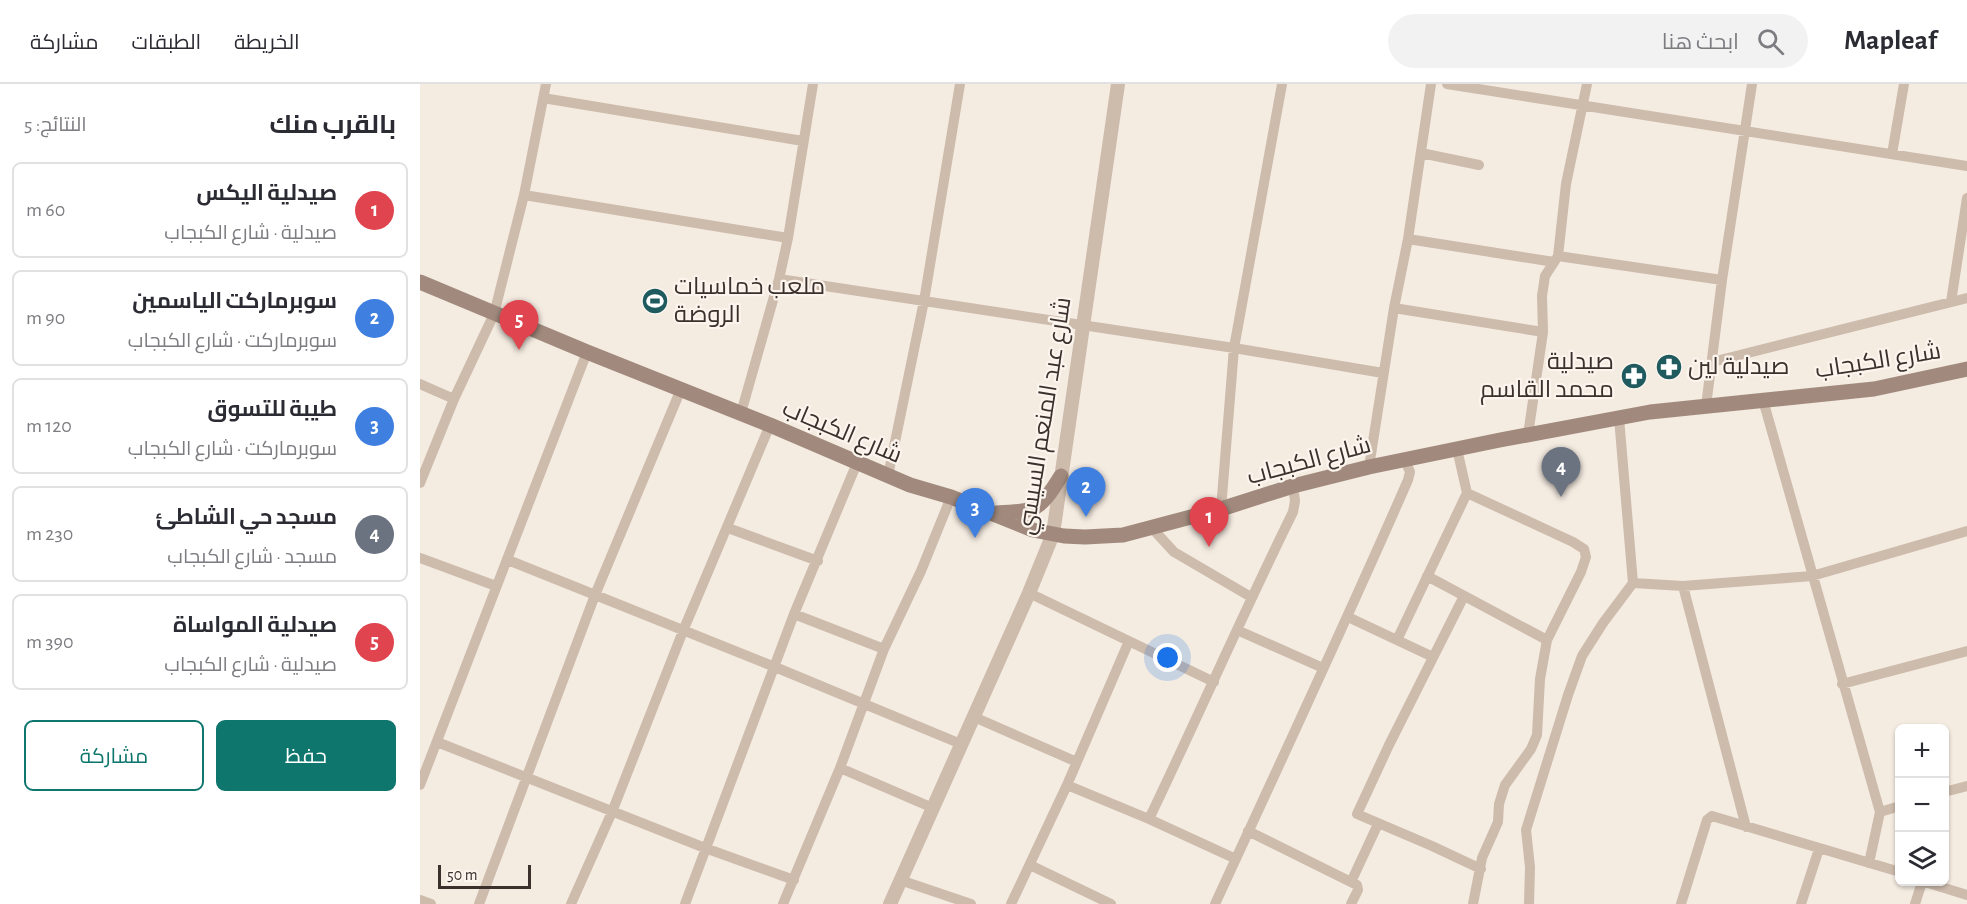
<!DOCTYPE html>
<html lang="ar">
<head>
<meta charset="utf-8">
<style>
	:root { --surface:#fff; --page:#f2f2f3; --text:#2b2b33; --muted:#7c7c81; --line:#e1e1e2; --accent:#0f766e }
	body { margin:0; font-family:"Alegreya Sans",Cairo,sans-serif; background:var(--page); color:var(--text); direction:rtl }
	.controls { position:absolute; right:18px; bottom:18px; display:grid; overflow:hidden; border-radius:9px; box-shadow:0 2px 4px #0004 }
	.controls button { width:54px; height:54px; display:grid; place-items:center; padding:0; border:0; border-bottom:2px solid var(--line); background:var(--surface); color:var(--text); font:30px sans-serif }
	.scale { position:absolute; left:18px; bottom:15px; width:93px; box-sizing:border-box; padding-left:6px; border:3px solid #3b302b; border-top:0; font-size:16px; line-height:21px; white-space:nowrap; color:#3b302b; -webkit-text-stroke:4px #fbf5ee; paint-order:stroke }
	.you { position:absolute; left:748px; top:574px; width:21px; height:21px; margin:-15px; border:4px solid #fff; border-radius:50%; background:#1a73e8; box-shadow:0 0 0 9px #1a73e833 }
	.badge { display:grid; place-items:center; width:39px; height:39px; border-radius:50%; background:var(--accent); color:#fff; font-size:20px; font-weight:700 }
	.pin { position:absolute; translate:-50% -50px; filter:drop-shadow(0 2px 3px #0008) }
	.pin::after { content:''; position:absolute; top:32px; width:21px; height:18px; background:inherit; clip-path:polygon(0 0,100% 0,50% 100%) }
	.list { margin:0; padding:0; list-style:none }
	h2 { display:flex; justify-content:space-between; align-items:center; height:78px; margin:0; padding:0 24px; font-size:26px }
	h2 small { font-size:20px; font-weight:400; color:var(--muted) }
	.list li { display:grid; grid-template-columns:39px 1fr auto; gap:18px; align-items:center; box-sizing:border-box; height:96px; margin:0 12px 12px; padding:0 12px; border:2px solid var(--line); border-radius:9px }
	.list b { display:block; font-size:22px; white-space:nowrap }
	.list p { margin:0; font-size:20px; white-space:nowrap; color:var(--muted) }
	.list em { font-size:20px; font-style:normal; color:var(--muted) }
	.actions { display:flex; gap:12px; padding:18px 24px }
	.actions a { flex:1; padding:14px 0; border:2px solid var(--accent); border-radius:9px; text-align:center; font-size:21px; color:var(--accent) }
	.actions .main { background:var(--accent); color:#fff }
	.icon { flex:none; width:33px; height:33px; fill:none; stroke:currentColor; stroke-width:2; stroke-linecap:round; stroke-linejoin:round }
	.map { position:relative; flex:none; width:1547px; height:820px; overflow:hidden; direction:ltr }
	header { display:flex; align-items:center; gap:36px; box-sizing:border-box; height:84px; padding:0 30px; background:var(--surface); border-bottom:2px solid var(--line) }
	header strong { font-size:28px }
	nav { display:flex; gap:33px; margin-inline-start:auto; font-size:21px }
	.search { width:420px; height:54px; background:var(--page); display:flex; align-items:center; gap:15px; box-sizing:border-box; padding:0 21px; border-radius:33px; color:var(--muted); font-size:22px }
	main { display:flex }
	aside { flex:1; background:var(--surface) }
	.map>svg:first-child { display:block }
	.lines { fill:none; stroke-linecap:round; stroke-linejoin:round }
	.minor { stroke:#cdbbac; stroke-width:10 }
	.tertiary { stroke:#cdbbac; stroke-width:14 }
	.secondary { stroke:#a18a7d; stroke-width:15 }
	.labels { text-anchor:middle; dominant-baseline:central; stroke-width:4.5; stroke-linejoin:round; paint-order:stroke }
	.poi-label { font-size:24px; fill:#3b302b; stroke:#fbf5ee; text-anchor:start }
	.street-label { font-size:24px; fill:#3b302b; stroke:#fbf5ee }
</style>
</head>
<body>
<header>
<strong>Mapleaf</strong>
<div class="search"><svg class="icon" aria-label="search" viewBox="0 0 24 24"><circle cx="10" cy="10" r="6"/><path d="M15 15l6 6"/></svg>ابحث هنا</div>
<nav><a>الخريطة</a><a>الطبقات</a><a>مشاركة</a></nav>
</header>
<main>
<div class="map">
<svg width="1547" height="820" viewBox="0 0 1547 820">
	<rect width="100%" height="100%" fill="#f4ebe1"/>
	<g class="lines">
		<path class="minor" d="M 1027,0 L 1547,82
			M 123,14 L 383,57
			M 1001,69 L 1059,81
			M 1472,70 L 1484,0
			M 104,111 L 368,154
			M 988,155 L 1134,178
			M 1138,172 L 1302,196
			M 359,195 L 814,264 L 963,289
			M 1531,218 L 1547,114
			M 974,224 L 1123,248
			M 1292,278 L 1547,214
			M 0,300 L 34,315
			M 1343,316 L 1460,728 L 1449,779
			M 1286,322 L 1302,196 L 1332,0
			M 321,329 L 359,195 L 368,154 L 393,0
			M 1108,351 L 1123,248 L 1122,212 L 1125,192 L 1138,172 L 1146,100 L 1167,0
			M 1037,365 L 1047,409 L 1153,458 L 1164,465 L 1166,473 L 1161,488 L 1127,556 L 1120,595 L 1117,651 L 1111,665 L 1085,701 L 1079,720 L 1078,738 L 1062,774 L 1053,820
			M 949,383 L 974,224 L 988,155 L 1011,0
			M 468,392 L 504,217 L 540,0
			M 0,399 L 34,315 L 74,230 L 104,111 L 126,0
			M 801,425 L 814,264 L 862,0
			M 731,443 L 754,468 L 831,513
			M 308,444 L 398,477
			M 0,474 L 76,502
			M 88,476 L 355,583 L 541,660
			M 1007,492 L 1127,556
			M 1213,499 L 1263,502 L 1392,492 L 1547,447
			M 1263,502 L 1326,743
			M 609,509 L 794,598
			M 1044,512 L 969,661 L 937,730 L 1012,762 L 1061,785
			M 374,530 L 464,565
			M 928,533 L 1013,573
			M 817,546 L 903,584
			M 977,556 L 1047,409
			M 1422,600 L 1547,567
			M 554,633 L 657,678
			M 17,658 L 285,764 L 374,796
			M 420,684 L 513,724
			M 0,701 L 167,268
			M 647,701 L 729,735 L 816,775
			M 1524,708 L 1547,702
			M 1460,728 L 1480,722
			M 729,735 C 778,633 823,529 873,428 L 875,417 L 873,402
			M 828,747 L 937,801 L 938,806 L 931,820
			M 610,781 L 691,820
			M 480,796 L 551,820
			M 931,798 L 958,740
			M 1505,798 L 1547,811
			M 0,816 L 11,820
			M 59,820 L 175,511 L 261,305
			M 151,820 L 192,728 L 263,547 L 350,341
			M 265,820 L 374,530 L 437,379
			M 363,820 L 420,684 L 464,565 L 501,487 L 531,413
			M 591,820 L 647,701 L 709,557
			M 795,820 C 860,679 926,538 988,396 L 990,388 L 985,376
			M 1109,820 L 1110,783 L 1106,746 L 1148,611 L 1162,572 L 1183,539 L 1213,499 L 1199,334
			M 1261,820 L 1287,736 L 1292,732 L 1480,788
			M 1381,820 L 1399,765
			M 1495,820 L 1502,798"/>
		<path class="tertiary" d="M 470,820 L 609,509 L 633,450 L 698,0"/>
		<path class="secondary" d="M 0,198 L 167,268 L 350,341 L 490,401 L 531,413 L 613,446 L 644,452 L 665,453 L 703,451 L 801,425 L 873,402 L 949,383 L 1080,356 L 1230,328 L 1454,305 L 1547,285
			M 576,429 C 617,427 619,427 641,392"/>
	</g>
	<defs>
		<symbol id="stadium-disc" viewBox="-11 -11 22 22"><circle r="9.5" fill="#1f5a5e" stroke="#fbf5ee"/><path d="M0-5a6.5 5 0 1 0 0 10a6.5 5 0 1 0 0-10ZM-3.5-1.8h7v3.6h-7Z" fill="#fff"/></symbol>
		<symbol id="pharmacy-disc" viewBox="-11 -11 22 22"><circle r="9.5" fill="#1f5a5e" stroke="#fbf5ee"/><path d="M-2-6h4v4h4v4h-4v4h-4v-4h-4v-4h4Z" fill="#fff"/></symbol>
	</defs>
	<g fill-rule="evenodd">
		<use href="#stadium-disc" x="220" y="202" width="30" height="30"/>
		<use href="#pharmacy-disc" x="1234" y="268" width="30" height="30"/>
		<use href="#pharmacy-disc" x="1199" y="277" width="30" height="30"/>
	</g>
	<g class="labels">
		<g class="poi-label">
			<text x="254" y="203">ملعب خماسيات<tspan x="254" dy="28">الروضة</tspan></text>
			<text x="1194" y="278" text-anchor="end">صيدلية<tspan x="1194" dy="28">محمد القاسم</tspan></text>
			<text x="1268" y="283">صيدلية لين</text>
		</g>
		<g class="street-label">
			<text transform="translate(1458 277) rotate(-9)">شارع الكبجاب</text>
			<text transform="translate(625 332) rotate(-81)">شارع عبد المنعم السيسي</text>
			<text transform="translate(422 348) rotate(23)">شارع الكبجاب</text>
			<text transform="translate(889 377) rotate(-15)">شارع الكبجاب</text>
		</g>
	</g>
</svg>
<div class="controls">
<button>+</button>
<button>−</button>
<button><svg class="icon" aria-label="layers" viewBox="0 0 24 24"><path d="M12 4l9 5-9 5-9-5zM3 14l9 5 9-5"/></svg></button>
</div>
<div class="scale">50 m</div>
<div class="you"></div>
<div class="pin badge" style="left:789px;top:463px;background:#e0444e">1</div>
<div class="pin badge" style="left:666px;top:433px;background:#3f7fe0">2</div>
<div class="pin badge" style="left:555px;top:454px;background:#3f7fe0">3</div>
<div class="pin badge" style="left:1141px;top:413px;background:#6b7280">4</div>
<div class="pin badge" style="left:99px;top:266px;background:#e0444e">5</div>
</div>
<aside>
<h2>بالقرب منك<small>النتائج: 5</small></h2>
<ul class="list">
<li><span class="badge" style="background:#e0444e">1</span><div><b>صيدلية اليكس</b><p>صيدلية · شارع الكبجاب</p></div><em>60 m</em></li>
<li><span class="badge" style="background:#3f7fe0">2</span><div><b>سوبرماركت الياسمين</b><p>سوبرماركت · شارع الكبجاب</p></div><em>90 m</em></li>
<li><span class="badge" style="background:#3f7fe0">3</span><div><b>طيبة للتسوق</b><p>سوبرماركت · شارع الكبجاب</p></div><em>120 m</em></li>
<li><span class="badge" style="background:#6b7280">4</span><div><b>مسجد حي الشاطئ</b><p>مسجد · شارع الكبجاب</p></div><em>230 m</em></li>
<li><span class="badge" style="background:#e0444e">5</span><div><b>صيدلية المواساة</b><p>صيدلية · شارع الكبجاب</p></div><em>390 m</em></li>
</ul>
<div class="actions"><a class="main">حفظ</a><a>مشاركة</a></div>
</aside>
</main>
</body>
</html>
